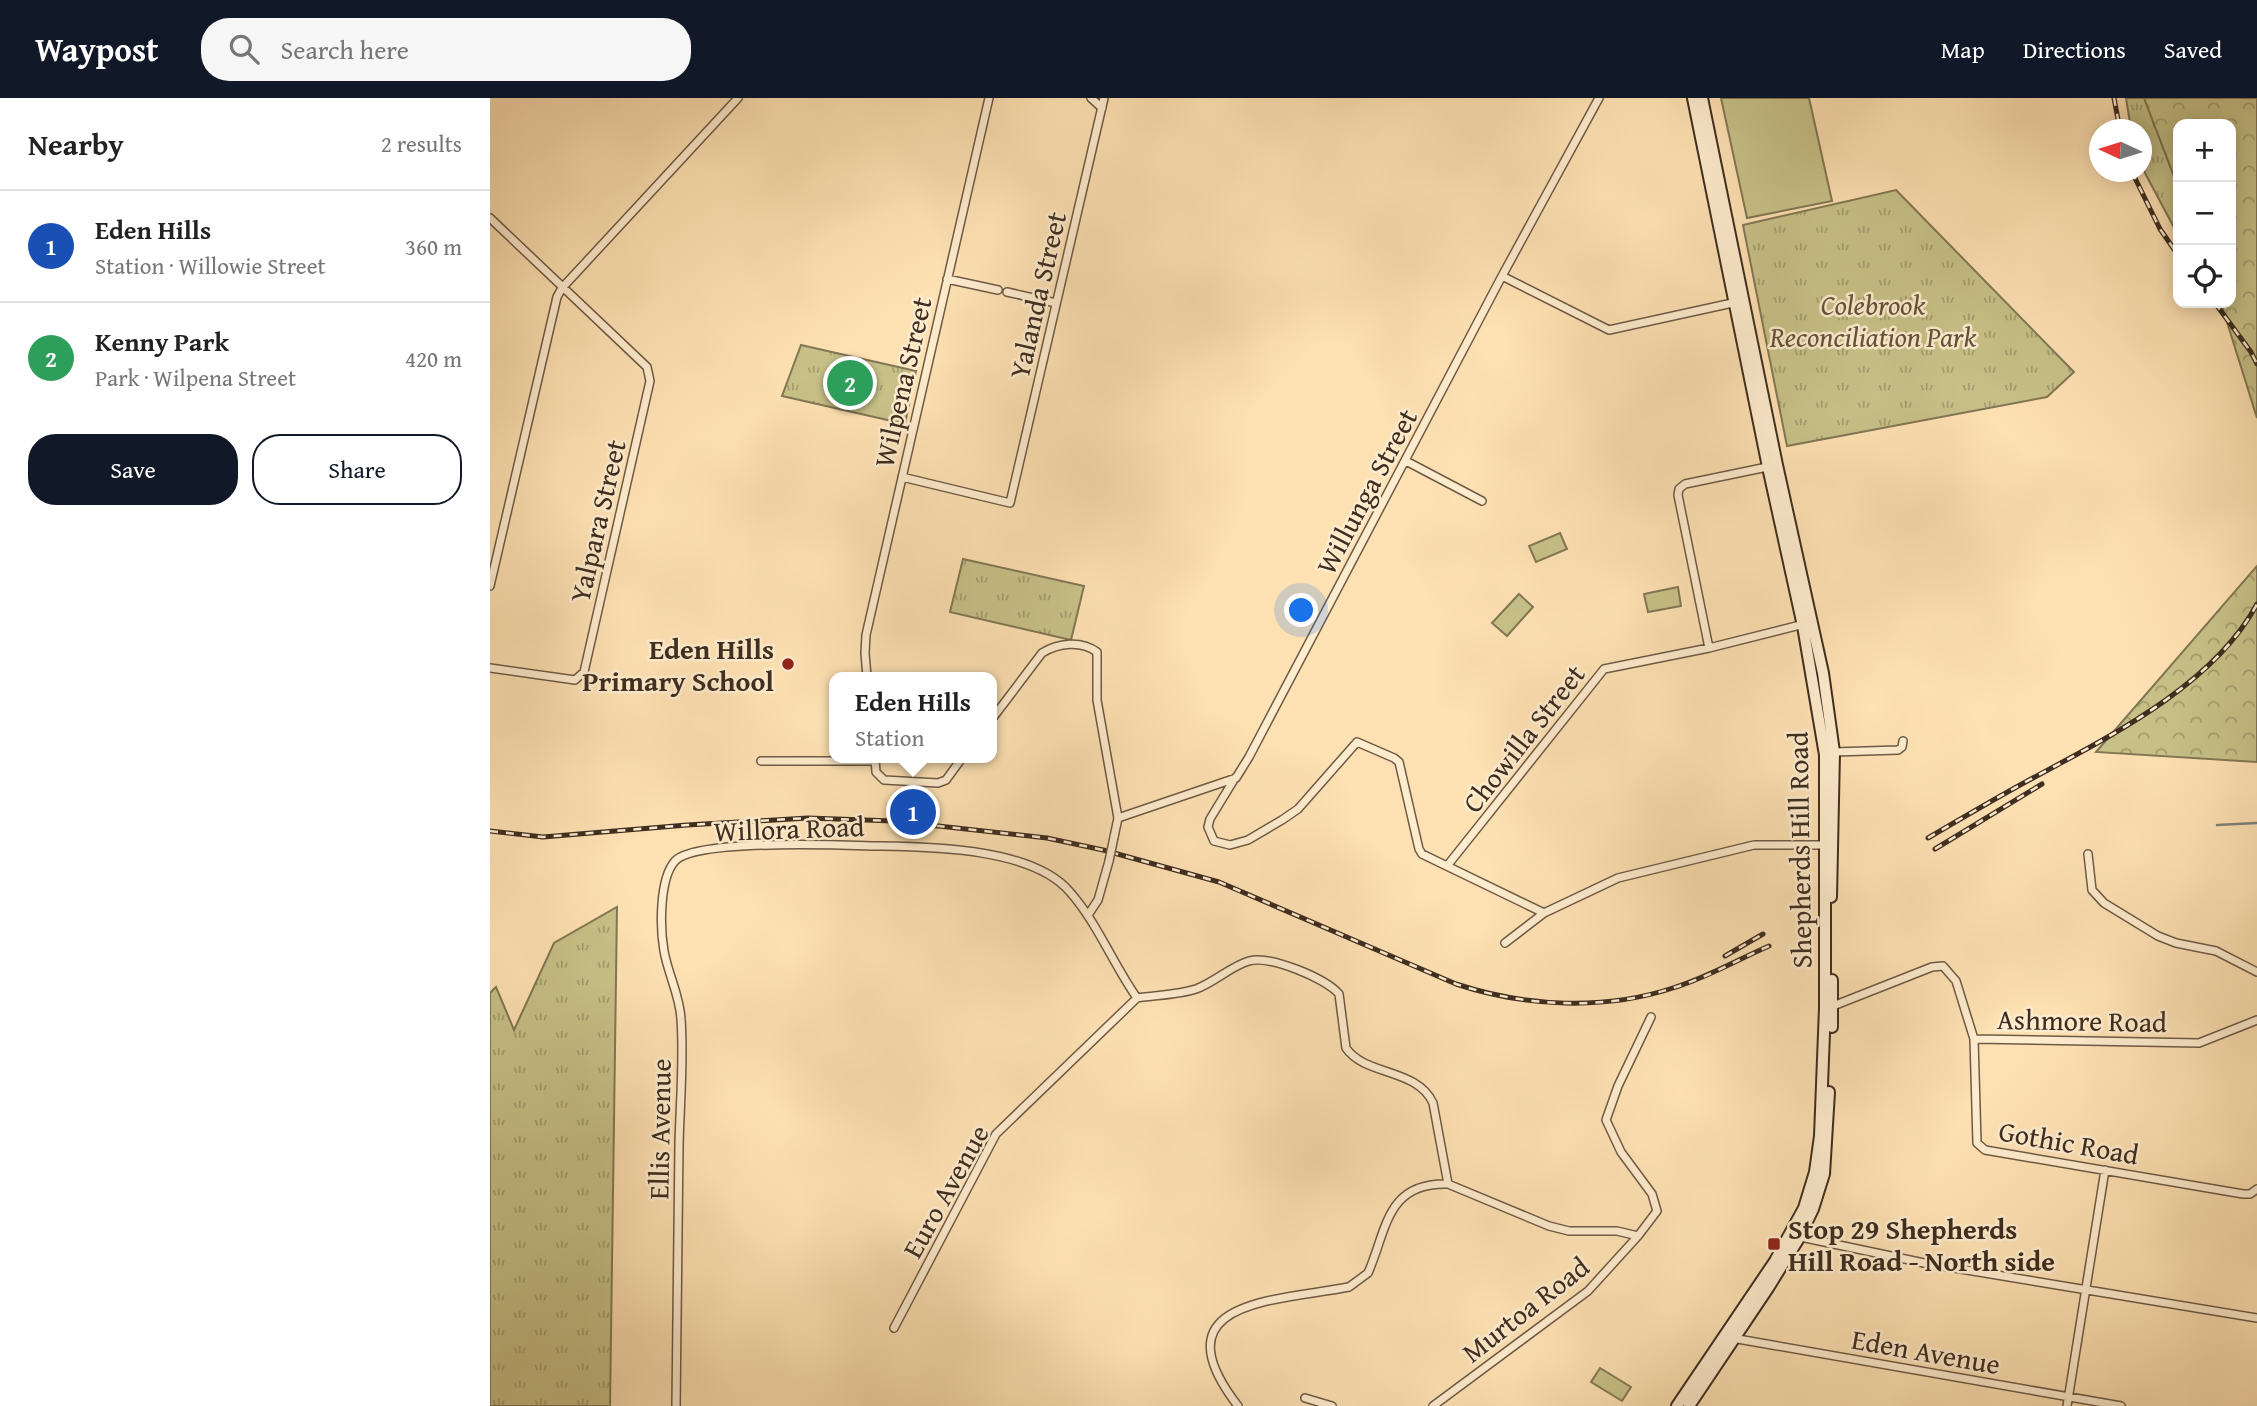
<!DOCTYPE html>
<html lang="en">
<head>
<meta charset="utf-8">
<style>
	:root { --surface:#fff; --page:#f6f6f6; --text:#222; --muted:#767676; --line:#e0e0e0; --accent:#111827 }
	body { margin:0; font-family:"Gentium Book Plus",serif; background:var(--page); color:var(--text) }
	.controls { position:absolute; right:21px; top:21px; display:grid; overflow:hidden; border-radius:14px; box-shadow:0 4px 18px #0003 }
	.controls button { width:63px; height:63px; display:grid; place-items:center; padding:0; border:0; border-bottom:2px solid var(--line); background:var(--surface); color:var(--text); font:35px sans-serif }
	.compass { position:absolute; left:1599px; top:21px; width:63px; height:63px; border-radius:50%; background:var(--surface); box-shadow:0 4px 18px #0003; rotate:274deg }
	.you { position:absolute; left:812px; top:513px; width:24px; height:24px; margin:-18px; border:5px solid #fff; border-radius:50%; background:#1a73e8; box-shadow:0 0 0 10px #1a73e833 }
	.badge { display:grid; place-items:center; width:46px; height:46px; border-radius:50%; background:var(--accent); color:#fff; font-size:23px; font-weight:700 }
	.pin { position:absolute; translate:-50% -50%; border:4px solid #fff; box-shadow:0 2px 7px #0006 }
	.popup { position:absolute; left:339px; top:574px; width:168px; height:91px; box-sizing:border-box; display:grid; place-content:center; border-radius:14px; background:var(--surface); filter:drop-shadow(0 2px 5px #0005); font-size:23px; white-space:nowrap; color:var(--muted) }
	.popup b { font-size:26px; color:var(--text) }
	.popup::after { content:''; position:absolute; left:50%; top:100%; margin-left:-14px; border:14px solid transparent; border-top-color:var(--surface) }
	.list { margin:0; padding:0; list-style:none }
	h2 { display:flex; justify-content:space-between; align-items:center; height:91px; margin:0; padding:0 28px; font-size:30px }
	h2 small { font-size:23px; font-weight:400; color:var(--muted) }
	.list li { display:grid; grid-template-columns:46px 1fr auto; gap:21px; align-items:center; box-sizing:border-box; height:112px; padding:0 28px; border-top:2px solid var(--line) }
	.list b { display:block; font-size:26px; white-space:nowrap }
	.list p { margin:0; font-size:23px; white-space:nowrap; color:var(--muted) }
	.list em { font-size:23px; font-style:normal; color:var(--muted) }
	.actions { display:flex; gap:14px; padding:21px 28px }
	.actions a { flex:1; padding:16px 0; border:2px solid var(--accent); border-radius:28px; text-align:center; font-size:24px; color:var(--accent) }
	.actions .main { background:var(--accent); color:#fff }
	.icon { flex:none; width:38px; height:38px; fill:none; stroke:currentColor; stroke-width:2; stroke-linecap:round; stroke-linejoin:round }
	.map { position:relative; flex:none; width:1767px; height:1308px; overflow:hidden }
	header { display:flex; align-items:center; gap:42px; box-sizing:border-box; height:98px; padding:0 35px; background:var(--accent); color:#fff }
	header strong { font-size:33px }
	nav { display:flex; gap:38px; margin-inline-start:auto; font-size:24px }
	.search { width:490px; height:63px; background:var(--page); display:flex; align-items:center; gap:18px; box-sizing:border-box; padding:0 24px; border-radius:28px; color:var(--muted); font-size:26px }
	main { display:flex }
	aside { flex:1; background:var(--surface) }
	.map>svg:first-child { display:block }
	.grass { fill:url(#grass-tufts); stroke:#827754; stroke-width:2 }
	.forest { fill:url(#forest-crowns); stroke:#827754; stroke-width:2 }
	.pitch { fill:#c7c188; stroke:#827754; stroke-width:2 }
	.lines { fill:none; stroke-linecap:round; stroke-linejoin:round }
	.stream { stroke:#7b827b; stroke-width:2.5 }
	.minor-casing { stroke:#6e5a45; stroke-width:10 }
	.secondary-casing { stroke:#3e2d20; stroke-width:14 }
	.minor { stroke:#feecce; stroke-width:7 }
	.secondary { stroke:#feecce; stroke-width:10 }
	.rail-casing { stroke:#3e2d20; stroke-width:5 }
	.rail { stroke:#feecce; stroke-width:2.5; stroke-dasharray:8; stroke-linecap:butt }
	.minor-bridge-casing { stroke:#6e5a45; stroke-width:10; stroke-linecap:butt }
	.minor-bridge { stroke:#feecce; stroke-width:7 }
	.poi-dot { fill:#8f2418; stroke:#feecce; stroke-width:2.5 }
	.labels { text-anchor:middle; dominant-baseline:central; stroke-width:5; stroke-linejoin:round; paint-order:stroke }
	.street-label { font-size:28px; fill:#3e2d20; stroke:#feecce }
	.park-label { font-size:28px; font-style:italic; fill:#60523a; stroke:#feecce }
	.poi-label { font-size:28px; font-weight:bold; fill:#3e2d20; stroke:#feecce; text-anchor:end }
</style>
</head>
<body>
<header>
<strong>Waypost</strong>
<div class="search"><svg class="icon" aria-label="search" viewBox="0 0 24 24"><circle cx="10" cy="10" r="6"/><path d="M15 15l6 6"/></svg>Search here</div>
<nav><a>Map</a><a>Directions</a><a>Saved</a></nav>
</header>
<main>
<aside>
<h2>Nearby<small>2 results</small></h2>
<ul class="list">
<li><span class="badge" style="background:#1a4fb4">1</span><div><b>Eden Hills</b><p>Station · Willowie Street</p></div><em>360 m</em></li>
<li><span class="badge" style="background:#2e9e5b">2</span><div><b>Kenny Park</b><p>Park · Wilpena Street</p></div><em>420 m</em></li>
</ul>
<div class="actions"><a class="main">Save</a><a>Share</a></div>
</aside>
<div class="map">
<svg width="1767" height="1308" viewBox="0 0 1767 1308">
	<defs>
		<pattern id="grass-tufts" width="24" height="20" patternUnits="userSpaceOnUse" patternTransform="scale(1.75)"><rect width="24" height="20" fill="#c7c188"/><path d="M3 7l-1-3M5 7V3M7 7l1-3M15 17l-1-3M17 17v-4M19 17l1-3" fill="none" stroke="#a39d6f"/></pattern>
		<pattern id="forest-crowns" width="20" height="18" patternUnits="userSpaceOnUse" patternTransform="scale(1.75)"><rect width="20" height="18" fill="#c7c188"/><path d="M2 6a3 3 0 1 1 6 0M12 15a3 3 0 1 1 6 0" fill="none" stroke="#a39d6f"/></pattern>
	</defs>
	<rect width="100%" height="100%" fill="#fee1b3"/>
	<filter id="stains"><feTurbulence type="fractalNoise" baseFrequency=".00286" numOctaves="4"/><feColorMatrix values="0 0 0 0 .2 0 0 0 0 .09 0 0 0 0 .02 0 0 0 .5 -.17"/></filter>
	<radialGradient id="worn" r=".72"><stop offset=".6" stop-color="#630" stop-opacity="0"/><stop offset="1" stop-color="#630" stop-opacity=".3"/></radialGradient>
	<path class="grass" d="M 1636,0 L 1767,0 L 1741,205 L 1741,26 L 1688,26 L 1688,137 L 1655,75 L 1652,66 L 1652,32 L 1641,31 Z
		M 1406,92 L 1584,274 L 1557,299 L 1297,348 L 1253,127 Z
		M 311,247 L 426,273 L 415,326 L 292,298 Z
		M 473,461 L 594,488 L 581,542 L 460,514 Z
		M 127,809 L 120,1308 L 0,1308 L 0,895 L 6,889 L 24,932 L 64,845 Z"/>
	<path class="forest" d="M 1654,0 L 1767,0 L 1767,320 L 1731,205 L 1741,205 L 1741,26 L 1688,26 L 1688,89 Z
		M 1767,468 L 1767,664 L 1606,654 Z"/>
	<path class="pitch" d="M 1231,0 L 1319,0 L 1342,103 L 1257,120 Z
		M 1070,435 L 1077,451 L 1046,464 L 1039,448 Z
		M 1188,489 L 1191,508 L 1158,514 L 1154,496 Z
		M 1029,496 L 1043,509 L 1017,538 L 1002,525 Z
		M 1110,1270 L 1141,1289 L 1132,1303 L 1101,1284 Z"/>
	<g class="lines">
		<path class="stream" d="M 1727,727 L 1767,725"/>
		<defs>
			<path id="minor" d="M 601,0 L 612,10
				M 0,120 L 157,269 L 160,283 L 94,574 L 85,582 L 0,570
				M 1012,178 L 1119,232 L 1247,204
				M 457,181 L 508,192
				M 517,194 L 566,205
				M 916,363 L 992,403
				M 412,379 L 520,405 L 614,0
				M 0,488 L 67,199 L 72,190 L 248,0
				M 1219,550 L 1188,397 L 1189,391 L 1195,386 L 1282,368
				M 377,579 L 375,555 L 376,537 L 499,0
				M 502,621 L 552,555 C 568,545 591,542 607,554 L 607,602 L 628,720
				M 1344,654 L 1408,652 L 1412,649 L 1413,643
				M 385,660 L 386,674 L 394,682 L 448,685 L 456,682 L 472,660
				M 271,663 L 385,663
				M 745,680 L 720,721 L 718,729 L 724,743 L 740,747 L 758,742 L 792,722 L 808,711 L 867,644 L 904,660 L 909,664 L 929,751 L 932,756 L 1054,815
				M 624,739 L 628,720 L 746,680 L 759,659 L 1012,178 L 1109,0
				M 1598,756 L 1602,792 L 1614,805 L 1668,838 L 1686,845 L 1726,853 L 1767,874
				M 957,768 L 1114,571 L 1219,550 L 1314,526
				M 598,817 L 608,802 L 619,763
				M 1015,845 L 1054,815 L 1128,780 L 1264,747 L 1339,747
				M 1343,908 L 1442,869 L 1453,868 L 1466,883 L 1484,941 L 1709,945 L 1767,922
				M 1484,941 L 1487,1045 L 1495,1052 L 1753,1096 L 1760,1096 L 1767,1091
				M 1306,1138 L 1434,1165 L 1767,1220
				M 404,1230 L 506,1036 L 647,900
				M 1242,1240 L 1631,1308
				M 815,1300 L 842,1308
				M 186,1308 C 187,1221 188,1134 189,1047 C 190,1005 194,962 191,921 C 190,898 178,876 174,853 C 170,830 169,781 185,763 C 206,741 349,747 384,748 C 439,749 542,749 580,794 C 608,826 623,866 647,900 C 666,897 688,897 706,891 C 725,884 741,868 759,863 C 780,857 835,880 849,896 L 856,950 C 875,978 927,970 943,1005 L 958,1086 L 1059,1128 L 1079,1133 L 1127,1133 L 1148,1138
				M 748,1308 C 665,1201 788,1203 859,1189 L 878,1175 C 897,1132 896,1084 958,1086
				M 943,1308 L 1098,1193 L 1148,1138 L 1167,1113 L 1162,1096 L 1131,1054 L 1116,1022 L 1128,988 L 1161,919
				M 1577,1308 L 1615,1072"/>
			<path id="secondary" d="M 1212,0 L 1287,367 L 1333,575 L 1344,654 L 1341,799
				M 1342,929 L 1342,882
				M 1187,1308 L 1285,1163 L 1314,1110 L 1325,1074 L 1330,1038 L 1335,910 L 1335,657 L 1313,528 L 1278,369 L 1203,0
				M 1199,1308 L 1278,1190 L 1309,1140 L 1323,1111 L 1334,1076 L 1339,994"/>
		</defs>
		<use href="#minor" class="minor-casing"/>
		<use href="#secondary" class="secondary-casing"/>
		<use href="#minor" class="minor"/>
		<use href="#secondary" class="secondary"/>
		<defs>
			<path id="rail" d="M 1624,0 L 1630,32
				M 1642,74 L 1670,131 L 1688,157
				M 1725,205 L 1761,254 L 1767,266
				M 0,733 L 53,739 L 197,727 L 318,720 L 403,723 L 557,740 L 613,752 L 729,784 L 966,886 C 1036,909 1115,913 1186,889 C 1218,879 1249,861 1279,848
				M 1438,740 C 1472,720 1506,700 1541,681 C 1619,639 1724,587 1767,506
				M 1445,751 L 1552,686
				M 1235,858 L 1273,836"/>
		</defs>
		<use href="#rail" class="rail-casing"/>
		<use href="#rail" class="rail"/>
		<defs>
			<path id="minor-bridge" d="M 619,763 L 624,739"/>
		</defs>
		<use href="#minor-bridge" class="minor-bridge-casing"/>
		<use href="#minor-bridge" class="minor-bridge"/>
	</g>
	<g class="poi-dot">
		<circle cx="298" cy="566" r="7"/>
		<rect x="1277" y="1139" width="14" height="14" rx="3.5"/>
	</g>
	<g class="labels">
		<g class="street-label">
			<text transform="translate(547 197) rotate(-77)">Yalanda Street</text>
			<text transform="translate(412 284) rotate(-77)">Wilpena Street</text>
			<text transform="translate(876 393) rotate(-62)">Willunga Street</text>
			<text transform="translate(107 423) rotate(-77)">Yalpara Street</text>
			<text transform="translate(1033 640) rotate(-52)">Chowilla Street</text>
			<text transform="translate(299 730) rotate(-2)">Willora Road</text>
			<text transform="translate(1309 752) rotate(-91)">Shepherds Hill Road</text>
			<text transform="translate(1592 922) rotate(1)">Ashmore Road</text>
			<text transform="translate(169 1031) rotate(-89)">Ellis Avenue</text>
			<text transform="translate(1579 1044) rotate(10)">Gothic Road</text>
			<text transform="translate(455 1093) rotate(-61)">Euro Avenue</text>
			<text transform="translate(1035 1211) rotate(-38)">Murtoa Road</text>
			<text transform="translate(1436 1253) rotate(10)">Eden Avenue</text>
		</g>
		<g class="park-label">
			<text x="1383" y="206">Colebrook<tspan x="1383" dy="32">Reconciliation Park</tspan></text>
		</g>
		<g class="poi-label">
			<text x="284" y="550">Eden Hills<tspan x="284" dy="32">Primary School</tspan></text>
			<text x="1298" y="1130" text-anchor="start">Stop 29 Shepherds<tspan x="1298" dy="32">Hill Road - North side</tspan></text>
		</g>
	</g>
	<rect width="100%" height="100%" filter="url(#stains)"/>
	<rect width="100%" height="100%" fill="url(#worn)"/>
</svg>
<div class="controls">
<button>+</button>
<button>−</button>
<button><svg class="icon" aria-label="locate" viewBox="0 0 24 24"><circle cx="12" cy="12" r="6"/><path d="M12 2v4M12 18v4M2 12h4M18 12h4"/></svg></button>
</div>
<svg class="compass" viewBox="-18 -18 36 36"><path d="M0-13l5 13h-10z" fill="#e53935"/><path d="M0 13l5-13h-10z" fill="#767676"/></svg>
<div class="you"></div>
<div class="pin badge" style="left:423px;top:714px;background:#1a4fb4">1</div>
<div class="popup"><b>Eden Hills</b>Station</div>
<div class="pin badge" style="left:360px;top:285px;background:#2e9e5b">2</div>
</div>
</main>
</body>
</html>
